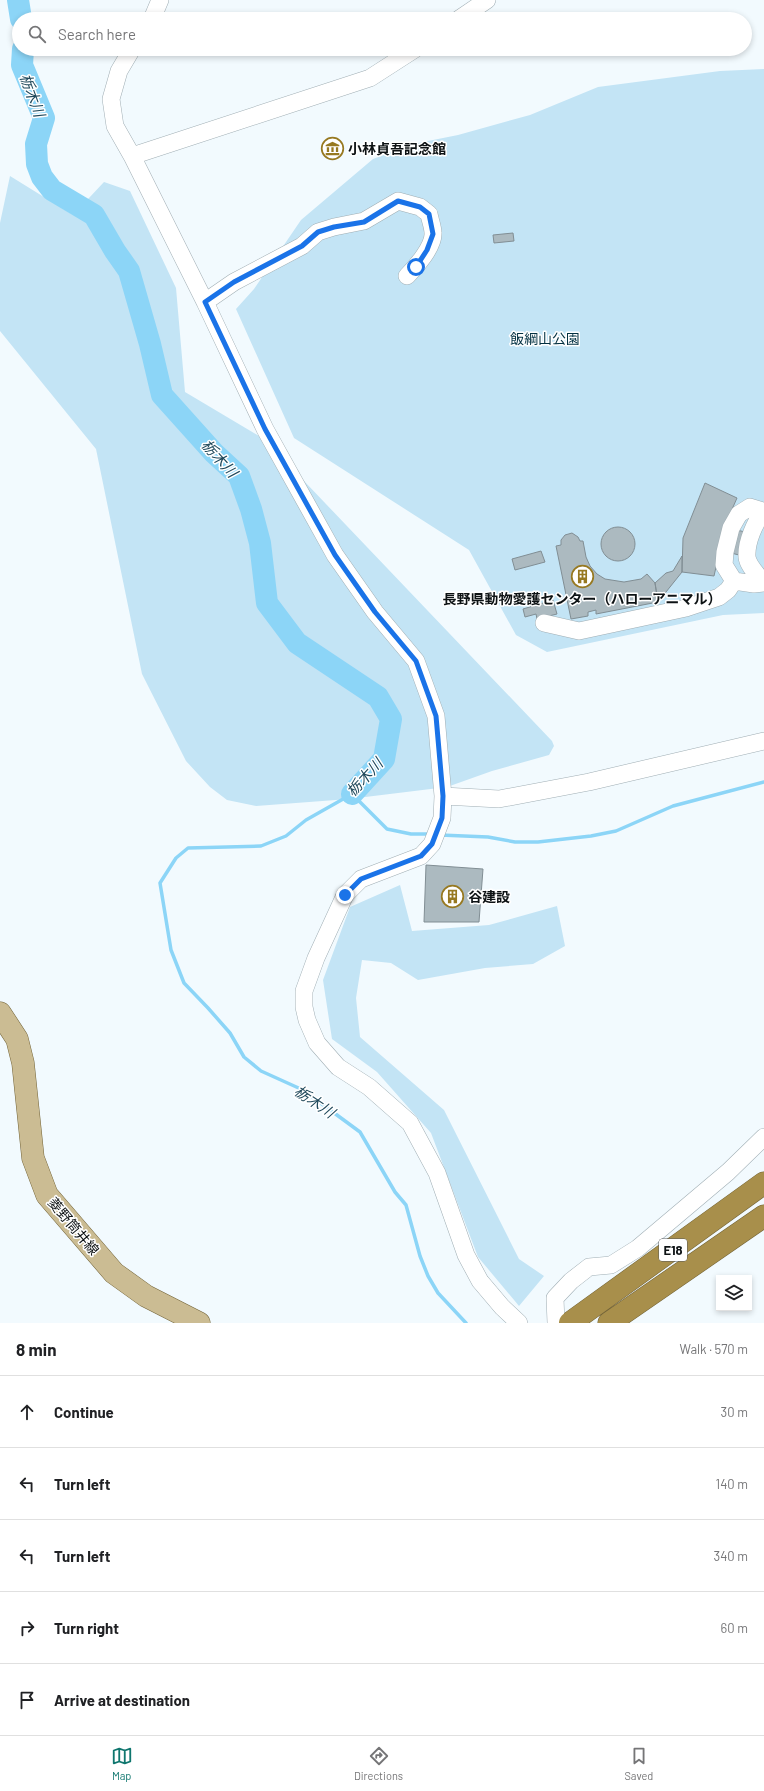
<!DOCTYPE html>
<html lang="en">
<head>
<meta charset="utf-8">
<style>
	:root { --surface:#fff; --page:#f6f6f6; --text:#202124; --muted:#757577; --line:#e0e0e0; --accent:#0f766e }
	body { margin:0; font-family:Barlow,"Noto Sans JP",sans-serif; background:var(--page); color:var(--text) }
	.controls { position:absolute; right:12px; bottom:12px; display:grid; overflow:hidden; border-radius:0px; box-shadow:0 2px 6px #0003 }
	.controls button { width:36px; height:36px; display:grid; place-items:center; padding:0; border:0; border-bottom:1px solid var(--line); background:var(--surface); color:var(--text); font:20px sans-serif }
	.stop { position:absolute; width:12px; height:12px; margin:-9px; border:3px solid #1a73e8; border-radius:50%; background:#fff }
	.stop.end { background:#1a73e8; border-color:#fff; box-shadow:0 1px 4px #0008 }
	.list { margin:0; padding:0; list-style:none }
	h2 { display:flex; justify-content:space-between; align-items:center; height:52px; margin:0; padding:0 16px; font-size:17px }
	h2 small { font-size:13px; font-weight:400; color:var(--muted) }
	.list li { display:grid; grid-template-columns:26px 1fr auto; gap:12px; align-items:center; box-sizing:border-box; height:72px; padding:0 16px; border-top:1px solid var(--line) }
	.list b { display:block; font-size:15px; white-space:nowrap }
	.list em { font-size:13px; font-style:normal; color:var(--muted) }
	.icon { flex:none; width:22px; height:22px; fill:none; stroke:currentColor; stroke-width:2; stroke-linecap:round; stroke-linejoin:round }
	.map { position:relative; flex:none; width:764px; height:1323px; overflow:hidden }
	.search { position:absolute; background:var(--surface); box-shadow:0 2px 6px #0003; left:12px; right:12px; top:12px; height:44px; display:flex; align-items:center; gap:10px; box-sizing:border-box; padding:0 14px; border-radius:22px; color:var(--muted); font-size:15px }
	.sheet { height:412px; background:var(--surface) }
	nav { display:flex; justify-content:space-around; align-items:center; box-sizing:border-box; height:56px; border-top:1px solid var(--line); background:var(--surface); font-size:11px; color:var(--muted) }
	nav a { display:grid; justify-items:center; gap:2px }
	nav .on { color:var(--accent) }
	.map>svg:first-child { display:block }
	.green { fill:#c3e4f5 }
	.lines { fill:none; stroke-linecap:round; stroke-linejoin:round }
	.stream { stroke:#8cd5f7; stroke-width:3.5 }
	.river { stroke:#8cd5f7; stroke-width:22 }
	.building { fill:#acbac0; stroke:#818e94 }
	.minor-casing { stroke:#a0aeb4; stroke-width:18 }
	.major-casing { stroke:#726338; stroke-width:23 }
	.highway-casing { stroke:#726338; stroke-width:23 }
	.minor { stroke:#fff; stroke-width:17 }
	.major { stroke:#cbbc93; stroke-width:22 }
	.highway { stroke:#a88f4b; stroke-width:22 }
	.route { stroke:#1a73e8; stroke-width:5 }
	.labels { text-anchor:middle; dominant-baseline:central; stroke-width:3; stroke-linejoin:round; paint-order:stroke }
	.shield { fill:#fff; stroke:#56595a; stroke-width:1 }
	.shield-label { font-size:13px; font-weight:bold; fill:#0d1214 }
	.poi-label { font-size:14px; font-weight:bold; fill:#0d1214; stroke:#fff; text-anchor:start }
	.park-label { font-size:14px; fill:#033142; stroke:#fff }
	.street-label { font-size:14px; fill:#0d1214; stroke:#fff }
	.water-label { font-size:15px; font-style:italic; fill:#20495b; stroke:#fff }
</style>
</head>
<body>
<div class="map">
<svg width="764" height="1323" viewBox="0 0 764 1323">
	<rect width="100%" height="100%" fill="#f2fafe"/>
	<path class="green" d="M 764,69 L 764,613 L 723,615 L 547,652 L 516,635 L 469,550 L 294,438 L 236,309 L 254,289 L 301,220 L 373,159 L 413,144 L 458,135 L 530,115 L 598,87 L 720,71 Z
		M 10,176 L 73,215 L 104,182 L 130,191 L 176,288 L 185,392 L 264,439 L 552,741 L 554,746 L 549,755 L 492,771 L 447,787 L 349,799 L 256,806 L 227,800 L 210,787 L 186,761 L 142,674 L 96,449 L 0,331 L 0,223 Z
		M 400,885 L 412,931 L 489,925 L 557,906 L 565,946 L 533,964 L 485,968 L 418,980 L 391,963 L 362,960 L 356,998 L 360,1037 L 444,1110 L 519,1259 L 544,1276 L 519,1306 L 478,1257 L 431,1133 L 377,1072 L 332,1039 L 323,980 L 350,907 Z"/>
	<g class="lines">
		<path class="stream" d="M 430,834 L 411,834 L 387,829 L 352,794 L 306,820 L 286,836 L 261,846 L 188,848 L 176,858 L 160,883 L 171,950 L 184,983 L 208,1008 L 230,1033 L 244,1057 L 261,1071 L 303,1090 L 360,1132 L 395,1192 L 406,1205 L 420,1256 L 428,1276 L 438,1293 L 466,1323
			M 440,835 L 488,837 L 515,842 L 538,842 L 591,836 L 616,831 L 673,806 L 764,782"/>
		<path class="river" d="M 18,0 L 21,19
			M 23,49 L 22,65 L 44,118 L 36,144 L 37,164 L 42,177 L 52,190 L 94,215 L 115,251 L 129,271 L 150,344 L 162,395 L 214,453 L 239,476 L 251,509 L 260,543 L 267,603 L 297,643 L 378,697 L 391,719 L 384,759 L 352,794"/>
	</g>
	<path class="building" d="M 513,233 L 514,241 L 494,243 L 493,235 Z
		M 705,483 L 737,498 L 726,523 L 714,576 L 682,572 L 683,538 Z
		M601 544a17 17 0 1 1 34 0a17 17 0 1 1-34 0Z
		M 725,527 L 745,532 L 739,555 L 719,550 Z
		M 572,533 L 578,537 L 580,541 L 583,541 L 586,557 L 590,566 L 597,574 L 605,579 L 624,582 L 641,579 L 647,574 L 655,583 L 658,602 L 596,614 L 596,610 L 588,612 L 588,616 L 571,619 L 556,546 L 561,545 L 561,540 L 565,535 Z
		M 541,551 L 545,562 L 515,570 L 512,559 Z
		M 682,556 L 682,572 L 658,602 L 655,583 L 666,573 L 673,571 Z
		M 553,600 L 557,614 L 537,619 L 536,614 L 525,617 L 523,609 Z
		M 426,865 L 483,869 L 479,922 L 424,922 Z"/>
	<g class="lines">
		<defs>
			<path id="minor" d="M 152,19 L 160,0
				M 459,19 L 487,0
				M 132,49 L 119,71 L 111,99 L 115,126 L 132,156 L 205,302 L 265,429 L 335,555 L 375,612 L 416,661 L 436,716 L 443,796 L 442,818 L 432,844 L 421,856 L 361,879 L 345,895 L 316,958 L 304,991 L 304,1007 L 307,1020 L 317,1043 L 338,1067 L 369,1087 L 410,1123 L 437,1173 L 466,1255 L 480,1281 L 502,1307 L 519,1323
				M 132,156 L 370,78 L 415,49
				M 205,302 L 234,282 L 302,246 L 318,232 L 334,227 L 364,221 L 398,201 L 420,207 L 429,214 C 430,220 433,227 433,233 C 434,246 416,267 407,276
				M 734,581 L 724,565 L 725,552 L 731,528 L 739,514 L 750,507 L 763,511
				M 764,583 C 758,575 748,566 747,557 C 746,542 755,522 764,511
				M 544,623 L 579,631 L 686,608 L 719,597 L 728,590 L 734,581 L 754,584 L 764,583
				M 443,796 L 499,799 L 589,782 L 764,741
				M 556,1323 L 555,1298 L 571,1281 L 589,1267 L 611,1265 L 638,1248 L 728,1172 L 764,1137"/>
			<path id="major" d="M 0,1013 L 17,1039 L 23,1063 L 33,1158 L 47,1195 L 114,1273 L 146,1296 L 199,1323"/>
			<path id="highway" d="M 570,1323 L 764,1183
				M 609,1323 L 764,1216"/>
		</defs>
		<use href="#minor" class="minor-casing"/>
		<use href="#major" class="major-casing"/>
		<use href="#highway" class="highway-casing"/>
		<use href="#minor" class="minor"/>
		<use href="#major" class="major"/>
		<use href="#highway" class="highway"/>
	</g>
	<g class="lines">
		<path class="route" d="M 345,895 L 361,879 L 421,856 L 432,844 L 442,818 L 443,796 L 436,716 L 416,661 L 375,612 L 335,555 L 265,429 L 205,302 L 234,282 L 302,246 L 318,232 L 334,227 L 364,222 L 398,201 L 420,207 L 429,214 L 433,234 L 427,250 L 416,267"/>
	</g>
	<defs>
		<symbol id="museum-ring" viewBox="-11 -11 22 22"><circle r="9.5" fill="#fff" stroke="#977921" stroke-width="1.5"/><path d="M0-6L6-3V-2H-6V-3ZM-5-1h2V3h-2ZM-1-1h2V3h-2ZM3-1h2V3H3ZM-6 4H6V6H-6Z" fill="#977921"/></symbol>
		<symbol id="building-ring" viewBox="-11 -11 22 22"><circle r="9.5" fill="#fff" stroke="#977921" stroke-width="1.5"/><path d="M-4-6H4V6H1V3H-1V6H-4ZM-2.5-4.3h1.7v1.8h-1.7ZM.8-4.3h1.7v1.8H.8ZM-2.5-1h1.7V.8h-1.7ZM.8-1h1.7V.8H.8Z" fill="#977921"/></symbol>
	</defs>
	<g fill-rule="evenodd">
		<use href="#museum-ring" x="320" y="136" width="25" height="25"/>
		<use href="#building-ring" x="570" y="564" width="25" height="25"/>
		<use href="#building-ring" x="440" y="884" width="25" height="25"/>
	</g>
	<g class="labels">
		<rect class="shield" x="659" y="1239" width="28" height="22" rx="3"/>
		<g class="shield-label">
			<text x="673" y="1250">E18</text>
		</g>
		<g class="poi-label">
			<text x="348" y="148">小林貞吾記念館</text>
			<text x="582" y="598" text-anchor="middle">長野県動物愛護センター（ハローアニマル）</text>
			<text x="468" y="896">谷建設</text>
		</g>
		<g class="park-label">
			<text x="545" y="338">飯綱山公園</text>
		</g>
		<g class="street-label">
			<text transform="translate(74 1226) rotate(50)">菱野筒井線</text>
		</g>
		<g class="water-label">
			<text transform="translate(33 95) rotate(70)">栃木川</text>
			<text transform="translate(220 458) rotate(48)">栃木川</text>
			<text transform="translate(364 777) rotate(-47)">栃木川</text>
			<text transform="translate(315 1101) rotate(34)">栃木川</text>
		</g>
	</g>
</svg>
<div class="controls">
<button><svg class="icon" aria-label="layers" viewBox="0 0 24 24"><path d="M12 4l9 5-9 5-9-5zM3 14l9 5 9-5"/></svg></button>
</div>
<div class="stop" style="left:416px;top:267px"></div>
<div class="stop end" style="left:345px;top:895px"></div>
<div class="search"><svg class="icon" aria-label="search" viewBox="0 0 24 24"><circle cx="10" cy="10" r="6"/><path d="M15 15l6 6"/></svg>Search here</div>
</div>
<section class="sheet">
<h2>8 min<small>Walk · 570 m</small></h2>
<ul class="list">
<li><svg class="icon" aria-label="ahead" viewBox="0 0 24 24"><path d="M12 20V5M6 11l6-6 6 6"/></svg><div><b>Continue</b></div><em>30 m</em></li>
<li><svg class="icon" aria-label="left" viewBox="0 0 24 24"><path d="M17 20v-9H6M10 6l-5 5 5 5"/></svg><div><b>Turn left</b></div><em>140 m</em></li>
<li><svg class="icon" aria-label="left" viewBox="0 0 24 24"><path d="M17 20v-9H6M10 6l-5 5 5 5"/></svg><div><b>Turn left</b></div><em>340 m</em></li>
<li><svg class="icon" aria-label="right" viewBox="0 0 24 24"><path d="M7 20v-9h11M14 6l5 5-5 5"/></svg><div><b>Turn right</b></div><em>60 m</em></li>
<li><svg class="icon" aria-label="arrive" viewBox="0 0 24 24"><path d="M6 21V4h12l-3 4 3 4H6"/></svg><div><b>Arrive at destination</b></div></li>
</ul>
</section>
<nav>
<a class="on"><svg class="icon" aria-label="map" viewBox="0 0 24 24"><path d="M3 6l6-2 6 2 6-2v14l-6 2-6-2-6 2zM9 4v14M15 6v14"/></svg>Map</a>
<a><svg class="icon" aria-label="directions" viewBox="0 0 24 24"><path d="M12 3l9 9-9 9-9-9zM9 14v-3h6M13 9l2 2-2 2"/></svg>Directions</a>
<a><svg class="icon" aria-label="saved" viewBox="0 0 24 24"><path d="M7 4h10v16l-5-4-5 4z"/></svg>Saved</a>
</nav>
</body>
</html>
